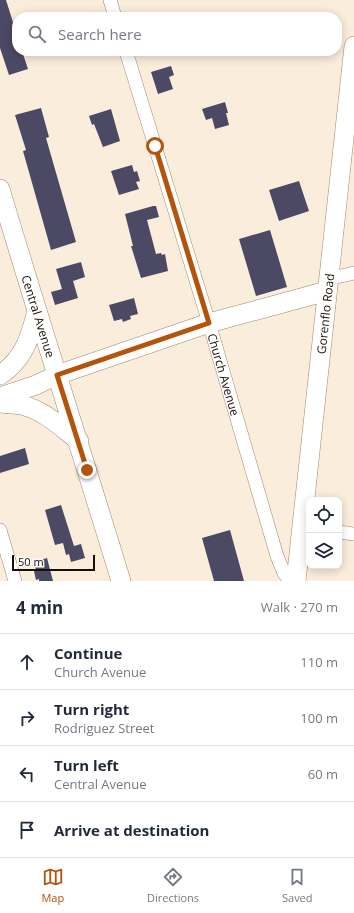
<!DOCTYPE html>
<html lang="en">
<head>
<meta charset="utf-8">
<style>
	:root { --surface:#fff; --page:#f2f2f3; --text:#1f2937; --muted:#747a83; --line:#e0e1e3; --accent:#b45309 }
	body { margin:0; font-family:"Open Sans",sans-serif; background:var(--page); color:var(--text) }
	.controls { position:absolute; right:12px; bottom:12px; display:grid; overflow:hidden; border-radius:8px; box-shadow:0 2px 10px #0003 }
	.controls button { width:36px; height:36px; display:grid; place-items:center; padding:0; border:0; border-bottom:1px solid var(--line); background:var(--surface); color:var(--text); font:20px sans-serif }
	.scale { position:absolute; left:12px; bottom:10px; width:83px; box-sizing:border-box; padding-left:4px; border:2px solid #180f06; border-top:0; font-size:11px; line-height:14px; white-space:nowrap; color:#180f06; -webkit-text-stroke:3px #fcfcfc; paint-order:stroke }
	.stop { position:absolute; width:12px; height:12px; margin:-9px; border:3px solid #b45309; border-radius:50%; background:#fff }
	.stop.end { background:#b45309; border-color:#fff; box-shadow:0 1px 4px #0008 }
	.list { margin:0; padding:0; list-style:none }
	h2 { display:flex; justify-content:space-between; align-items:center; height:52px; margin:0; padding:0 16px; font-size:17px }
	h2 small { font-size:13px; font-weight:400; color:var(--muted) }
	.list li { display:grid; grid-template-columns:26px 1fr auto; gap:12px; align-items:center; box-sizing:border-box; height:56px; padding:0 16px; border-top:1px solid var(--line) }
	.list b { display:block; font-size:15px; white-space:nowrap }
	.list p { margin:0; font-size:13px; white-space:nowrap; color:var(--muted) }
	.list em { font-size:13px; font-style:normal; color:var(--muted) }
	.icon { flex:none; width:22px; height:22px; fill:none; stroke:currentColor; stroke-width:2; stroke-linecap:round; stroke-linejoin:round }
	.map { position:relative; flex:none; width:354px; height:581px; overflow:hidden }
	.search { position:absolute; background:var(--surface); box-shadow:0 2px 10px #0003; left:12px; right:12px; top:12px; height:44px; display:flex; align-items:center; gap:10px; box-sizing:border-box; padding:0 14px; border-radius:16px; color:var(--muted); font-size:15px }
	.sheet { height:276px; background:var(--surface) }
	nav { display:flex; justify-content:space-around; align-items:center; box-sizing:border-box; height:56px; border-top:1px solid var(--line); background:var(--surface); font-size:11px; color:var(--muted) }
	nav a { display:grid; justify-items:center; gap:2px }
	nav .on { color:var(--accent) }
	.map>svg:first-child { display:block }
	.building { fill:#4b4964 }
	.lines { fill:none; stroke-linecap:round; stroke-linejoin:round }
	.street-casing { stroke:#9e876e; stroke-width:14 }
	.secondary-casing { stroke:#9e876e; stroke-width:20 }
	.street { stroke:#fff; stroke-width:13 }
	.secondary { stroke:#fff; stroke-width:19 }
	.route { stroke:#b45309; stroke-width:5 }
	.labels { text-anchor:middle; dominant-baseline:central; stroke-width:4; stroke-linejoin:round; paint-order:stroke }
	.street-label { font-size:12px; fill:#180f06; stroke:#fcfcfc }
</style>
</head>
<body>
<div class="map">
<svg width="354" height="581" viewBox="0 0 354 581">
	<rect width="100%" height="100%" fill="#fbeddc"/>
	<path class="building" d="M 0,0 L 6,0 L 17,35 L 17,51 L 22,51 L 28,69 L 9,75 L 0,48 Z
		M 171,66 L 174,75 L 169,77 L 173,89 L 158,94 L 151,72 Z
		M 225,102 L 228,113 L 226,113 L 229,125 L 215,129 L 212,118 L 206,120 L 202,109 Z
		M 41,108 L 49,137 L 46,138 L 76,242 L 51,250 L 23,151 L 26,150 L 15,115 Z
		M 111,109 L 120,141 L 103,147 L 94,124 L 92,125 L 89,116 Z
		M 132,165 L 134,172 L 137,171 L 140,181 L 136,182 L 139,189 L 119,195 L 111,171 Z
		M 299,181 L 309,211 L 279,221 L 269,190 Z
		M 153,206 L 156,206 L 159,217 L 147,220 L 156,254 L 161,253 L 162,255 L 165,254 L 168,271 L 141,278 L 131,246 L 133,246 L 125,214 Z
		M 270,230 L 287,287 L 256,296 L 239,239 Z
		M 81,262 L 85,277 L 73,281 L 78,298 L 55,305 L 51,292 L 62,289 L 56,269 Z
		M 134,298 L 138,314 L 130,316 L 131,319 L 123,322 L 122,319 L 114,321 L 109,305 Z
		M 25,448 L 29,464 L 0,473 L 0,456 Z
		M 61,505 L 74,546 L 81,544 L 85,558 L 71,562 L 69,554 L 66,555 L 63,543 L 55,545 L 45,510 Z
		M 230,530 L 244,581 L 214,581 L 202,538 Z
		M 47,558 L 53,581 L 39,581 L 39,579 L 36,580 L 34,571 L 36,570 L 34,562 Z"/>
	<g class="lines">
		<defs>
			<g id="street">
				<path d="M 110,0 L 115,17"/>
				<path id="s1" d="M 126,51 L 209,323 L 277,556 L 284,573 L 290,581"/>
				<path d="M 328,279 L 354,273"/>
				<path d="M 0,530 L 15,581"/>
				<path d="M 339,532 L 354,534"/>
			</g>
			<g id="secondary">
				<path id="s2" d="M 0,189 C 39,320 81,450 121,581"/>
				<path d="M 0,375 C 24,359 30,338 37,311"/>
				<path d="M 0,397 L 36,385 L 57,375 L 209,323 L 327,291"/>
				<path d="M 0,403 C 7,404 15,404 22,405 C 45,411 61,427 79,441"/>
				<path id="s3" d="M 296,581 L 354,46"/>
			</g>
		</defs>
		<use href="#street" class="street-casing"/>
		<use href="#secondary" class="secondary-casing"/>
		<use href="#street" class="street"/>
		<use href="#secondary" class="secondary"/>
	</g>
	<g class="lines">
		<path class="route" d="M 87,470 L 57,375 L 209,323 L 155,146"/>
	</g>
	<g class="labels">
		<g class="street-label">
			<text stroke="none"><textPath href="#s3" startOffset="269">Gorenflo Road</textPath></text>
			<text stroke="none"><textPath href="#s2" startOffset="133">Central Avenue</textPath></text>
			<text stroke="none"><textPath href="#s1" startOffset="338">Church Avenue</textPath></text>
		</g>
	</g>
</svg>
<div class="controls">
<button><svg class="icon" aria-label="locate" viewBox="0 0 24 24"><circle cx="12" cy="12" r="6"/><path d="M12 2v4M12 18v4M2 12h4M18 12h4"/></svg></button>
<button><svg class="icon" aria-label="layers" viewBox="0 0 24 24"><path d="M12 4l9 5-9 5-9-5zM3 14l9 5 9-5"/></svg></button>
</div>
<div class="scale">50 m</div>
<div class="stop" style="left:155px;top:146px"></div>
<div class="stop end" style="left:87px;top:470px"></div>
<div class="search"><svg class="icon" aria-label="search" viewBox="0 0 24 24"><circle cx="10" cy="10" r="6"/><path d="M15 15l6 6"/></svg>Search here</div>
</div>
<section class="sheet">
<h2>4 min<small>Walk · 270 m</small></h2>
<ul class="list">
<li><svg class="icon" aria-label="ahead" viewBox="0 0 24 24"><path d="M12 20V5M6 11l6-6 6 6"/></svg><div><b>Continue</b><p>Church Avenue</p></div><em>110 m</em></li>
<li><svg class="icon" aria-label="right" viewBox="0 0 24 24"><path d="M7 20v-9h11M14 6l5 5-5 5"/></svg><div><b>Turn right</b><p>Rodriguez Street</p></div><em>100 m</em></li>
<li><svg class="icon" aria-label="left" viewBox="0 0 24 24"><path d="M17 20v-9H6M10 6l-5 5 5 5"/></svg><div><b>Turn left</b><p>Central Avenue</p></div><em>60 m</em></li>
<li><svg class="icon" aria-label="arrive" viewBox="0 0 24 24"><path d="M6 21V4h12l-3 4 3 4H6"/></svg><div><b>Arrive at destination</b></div></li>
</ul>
</section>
<nav>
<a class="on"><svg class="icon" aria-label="map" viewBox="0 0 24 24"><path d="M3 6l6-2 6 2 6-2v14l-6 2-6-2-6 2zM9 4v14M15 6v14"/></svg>Map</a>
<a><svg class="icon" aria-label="directions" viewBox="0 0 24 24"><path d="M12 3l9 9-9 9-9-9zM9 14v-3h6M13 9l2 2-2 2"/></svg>Directions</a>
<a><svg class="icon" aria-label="saved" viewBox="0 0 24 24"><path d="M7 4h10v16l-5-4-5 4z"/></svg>Saved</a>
</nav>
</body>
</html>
